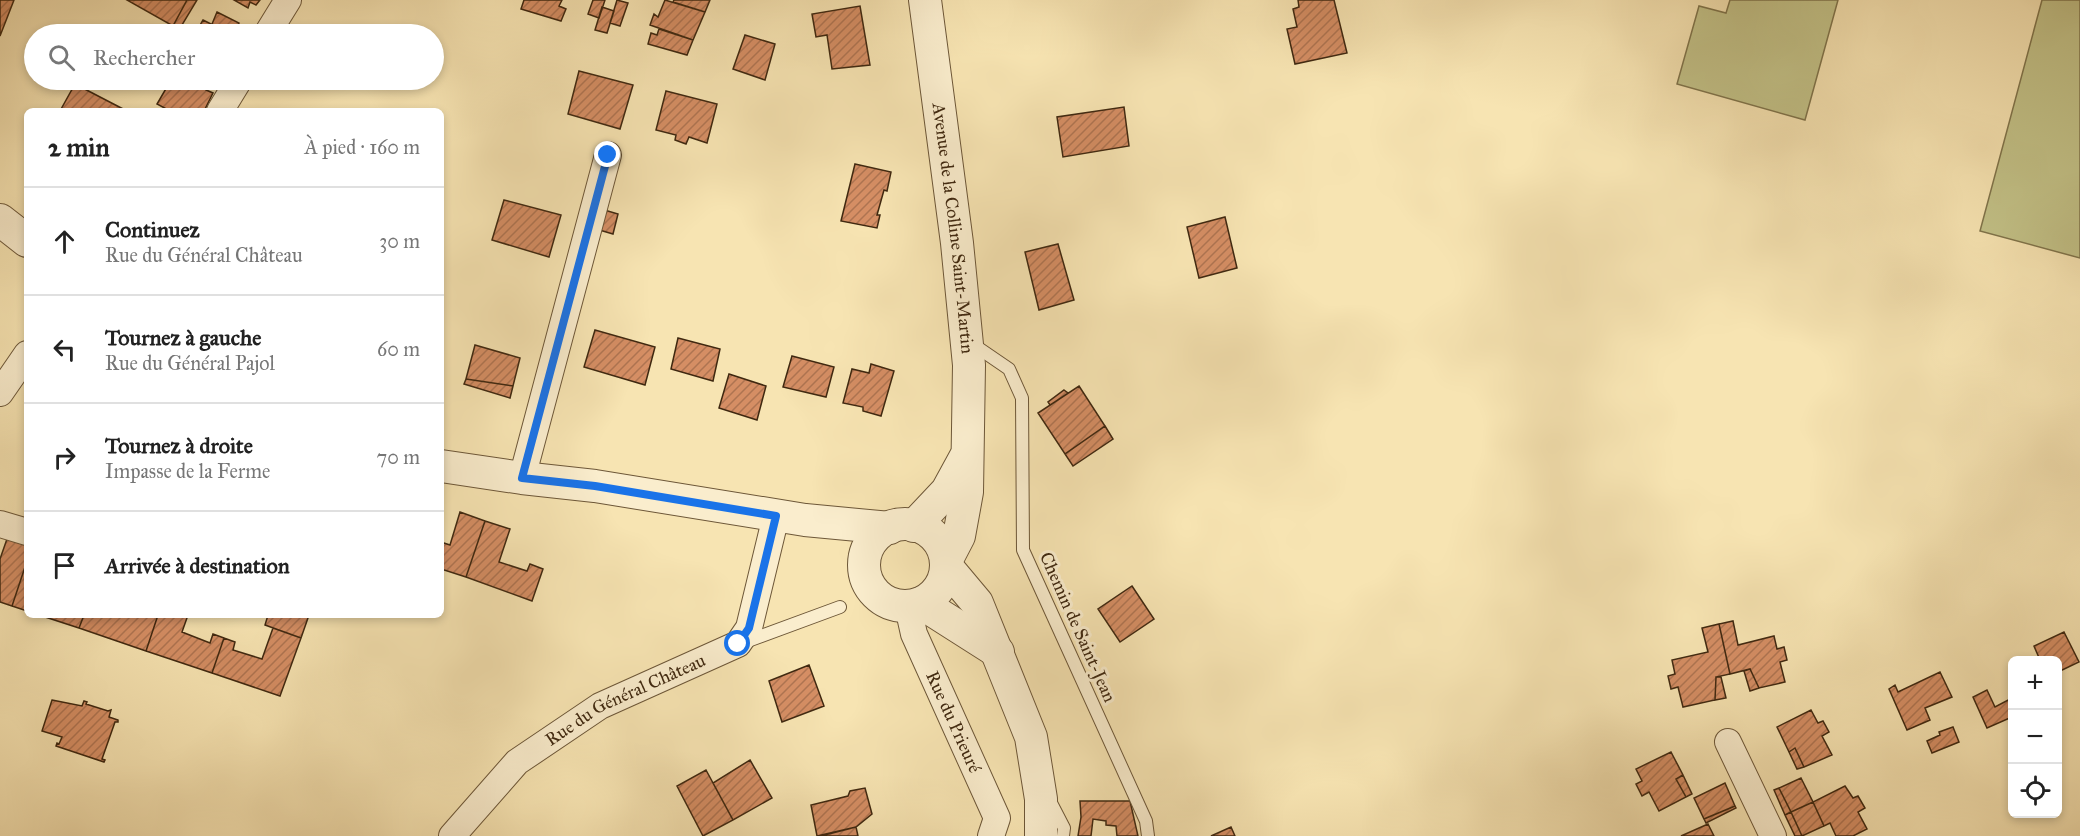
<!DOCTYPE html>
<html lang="fr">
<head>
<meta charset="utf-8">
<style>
	:root { --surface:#fff; --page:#f2f2f2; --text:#222; --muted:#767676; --line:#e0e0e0 }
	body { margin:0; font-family:"IM FELL Great Primer",serif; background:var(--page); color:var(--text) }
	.controls { position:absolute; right:18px; bottom:18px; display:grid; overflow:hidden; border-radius:9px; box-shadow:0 3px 9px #0003 }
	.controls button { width:54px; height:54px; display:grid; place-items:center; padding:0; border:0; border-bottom:2px solid var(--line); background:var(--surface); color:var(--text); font:30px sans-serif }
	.stop { position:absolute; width:18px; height:18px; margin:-14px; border:4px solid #1a73e8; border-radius:50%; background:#fff }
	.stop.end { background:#1a73e8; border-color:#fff; box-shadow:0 2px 6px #0008 }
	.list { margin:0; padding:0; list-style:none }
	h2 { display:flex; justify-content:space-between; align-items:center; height:78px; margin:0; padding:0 24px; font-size:26px }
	h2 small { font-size:20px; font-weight:400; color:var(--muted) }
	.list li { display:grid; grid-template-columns:39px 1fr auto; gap:18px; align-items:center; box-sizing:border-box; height:108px; padding:0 24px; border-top:2px solid var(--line) }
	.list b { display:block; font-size:22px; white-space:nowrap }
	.list p { margin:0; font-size:20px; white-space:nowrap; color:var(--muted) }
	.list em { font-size:20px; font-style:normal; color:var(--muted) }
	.icon { flex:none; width:33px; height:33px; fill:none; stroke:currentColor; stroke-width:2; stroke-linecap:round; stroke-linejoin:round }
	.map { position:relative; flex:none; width:2080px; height:836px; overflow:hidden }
	.search { position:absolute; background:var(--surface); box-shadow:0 3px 9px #0003; left:24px; top:24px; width:420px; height:66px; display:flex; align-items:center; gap:15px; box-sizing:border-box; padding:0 21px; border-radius:33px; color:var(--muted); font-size:22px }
	.panel { position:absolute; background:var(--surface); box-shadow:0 3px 9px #0003; left:24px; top:108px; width:420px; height:510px; border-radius:9px }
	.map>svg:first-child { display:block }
	.grass { fill:#c3c288; stroke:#81754c; stroke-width:1.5 }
	.building { fill:url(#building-hatch); stroke:#3f2810; stroke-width:1.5 }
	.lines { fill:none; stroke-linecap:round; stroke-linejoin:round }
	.service-casing { stroke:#6d5738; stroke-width:14 }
	.minor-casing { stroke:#6d5738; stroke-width:28 }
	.tertiary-casing { stroke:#6d5738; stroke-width:34 }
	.service { stroke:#faedcd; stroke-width:12 }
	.minor { stroke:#faedcd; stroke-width:26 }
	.tertiary { stroke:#faedcd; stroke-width:32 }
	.route { stroke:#1a73e8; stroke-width:8 }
	.labels { text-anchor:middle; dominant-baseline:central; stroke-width:6; stroke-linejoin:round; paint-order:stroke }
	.street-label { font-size:18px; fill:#3f2810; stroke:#faedcd }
</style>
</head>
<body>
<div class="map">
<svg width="2080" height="836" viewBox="0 0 2080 836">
	<defs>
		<pattern id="building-hatch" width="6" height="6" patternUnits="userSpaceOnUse" patternTransform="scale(1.5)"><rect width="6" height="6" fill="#d58e64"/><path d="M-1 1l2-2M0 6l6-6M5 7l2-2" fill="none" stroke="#ae7451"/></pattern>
	</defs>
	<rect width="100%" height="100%" fill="#f7e4b2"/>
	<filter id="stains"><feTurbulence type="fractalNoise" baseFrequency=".00333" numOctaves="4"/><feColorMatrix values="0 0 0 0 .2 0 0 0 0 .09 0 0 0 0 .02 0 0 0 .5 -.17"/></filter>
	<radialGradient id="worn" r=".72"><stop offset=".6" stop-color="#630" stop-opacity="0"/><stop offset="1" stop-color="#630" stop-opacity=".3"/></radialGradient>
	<path class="grass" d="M 1730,0 L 1838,0 L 1805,120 L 1677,84 L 1699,6 L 1726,13 Z
		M 2042,0 L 2080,0 L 2080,258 L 1980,231 Z"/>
	<path class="building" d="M 0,0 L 14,0 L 0,36 Z
		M 127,0 L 187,0 L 173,26 Z
		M 187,0 L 197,0 L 179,30 L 173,26 Z
		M 234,0 L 260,0 L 256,5 L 250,2 L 248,8 Z
		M 524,0 L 562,0 L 559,6 L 566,9 L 561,21 L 521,9 Z
		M 593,0 L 605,0 L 599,18 L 588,14 Z
		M 617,0 L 628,3 L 620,26 L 610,23 Z
		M 665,0 L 705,12 L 693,40 L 650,25 L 654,14 L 658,17 Z
		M 674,0 L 710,0 L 705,12 L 673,2 Z
		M 1298,0 L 1334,0 L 1347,53 L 1295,64 L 1287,29 L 1297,27 L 1293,9 L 1299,7 Z
		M 860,6 L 870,65 L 832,69 L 827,35 L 816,37 L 812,14 Z
		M 602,7 L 614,11 L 607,33 L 595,30 Z
		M 217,12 L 239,23 L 234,34 L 212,24 Z
		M 203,20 L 225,31 L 223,34 L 195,34 Z
		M 659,29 L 693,40 L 687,55 L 648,44 L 651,33 L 657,35 Z
		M 745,35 L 775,44 L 765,80 L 733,69 Z
		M 579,71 L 633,85 L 620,129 L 568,114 Z
		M 171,80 L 199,80 L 207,83 L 206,90 L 213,93 L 204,111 L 170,111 L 157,104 Z
		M 75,84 L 127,111 L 60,111 Z
		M 666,91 L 717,104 L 707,143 L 689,137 L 686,144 L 675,140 L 676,135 L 656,130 Z
		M 1124,107 L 1129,146 L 1063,157 L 1057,117 Z
		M 855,164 L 891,172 L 887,191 L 884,190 L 877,215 L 880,215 L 877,228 L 841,221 Z
		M 504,200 L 561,215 L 549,257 L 492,240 Z
		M 601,209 L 618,214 L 613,234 L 596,229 Z
		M 1225,217 L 1237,268 L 1199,278 L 1187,227 Z
		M 1058,244 L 1074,300 L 1039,310 L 1025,252 Z
		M 595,330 L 655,347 L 645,385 L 584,367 Z
		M 678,338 L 720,349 L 713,381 L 671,369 Z
		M 475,345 L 520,358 L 513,386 L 466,379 Z
		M 792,356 L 834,367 L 826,397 L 783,387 Z
		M 871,364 L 894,371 L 881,416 L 863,411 L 863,407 L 843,403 L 852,369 L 869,373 Z
		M 729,374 L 766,386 L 757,420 L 719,408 Z
		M 466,379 L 513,386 L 510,398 L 464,384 Z
		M 1079,386 L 1105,426 L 1065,454 L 1038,413 Z
		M 1064,390 L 1068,393 L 1050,405 L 1048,402 Z
		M 1105,426 L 1113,439 L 1073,466 L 1065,454 Z
		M 460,512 L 485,521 L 466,577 L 441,569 L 441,542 L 450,545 Z
		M 485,521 L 510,529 L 499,562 L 527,571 L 530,564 L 543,569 L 532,601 L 466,577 Z
		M 7,539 L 27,545 L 27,561 L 12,606 L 0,602 L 0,559 Z
		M 27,561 L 27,611 L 12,606 Z
		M 1132,586 L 1154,619 L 1120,642 L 1098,609 Z
		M 39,615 L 84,615 L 79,628 Z
		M 84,615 L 158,615 L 146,651 L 79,628 Z
		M 158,615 L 188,615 L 182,632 L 210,643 L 213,634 L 224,638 L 212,673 L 146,651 Z
		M 268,615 L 278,617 L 278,615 L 309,615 L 301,638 L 265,625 Z
		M 1733,621 L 1738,645 L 1774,636 L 1777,649 L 1784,647 L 1787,660 L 1780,662 L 1785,682 L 1759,688 L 1750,669 L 1730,674 L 1719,624 Z
		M 1719,624 L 1730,674 L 1716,677 L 1715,700 L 1683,707 L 1678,687 L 1671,689 L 1668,676 L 1675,674 L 1672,660 L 1708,652 L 1702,628 Z
		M 273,628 L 301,638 L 280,696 L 212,673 L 224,638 L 235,642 L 233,650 L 262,659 Z
		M 2064,632 L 2079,662 L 2058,672 L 2058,660 L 2040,660 L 2034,646 Z
		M 809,665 L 824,706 L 782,722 L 769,681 Z
		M 1750,669 L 1759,688 L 1750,691 L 1744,671 Z
		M 1940,672 L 1952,697 L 1925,708 L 1930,720 L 1907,730 L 1889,689 L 1895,685 L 1898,692 Z
		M 1716,677 L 1721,677 L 1726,698 L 1715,700 Z
		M 1987,690 L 1995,707 L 2012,698 L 2012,717 L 1987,728 L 1973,697 Z
		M 52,700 L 82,706 L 84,701 L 87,702 L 86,704 L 108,711 L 111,710 L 109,717 L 118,720 L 118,722 L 115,722 L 102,759 L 105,760 L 104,762 L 56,746 L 57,743 L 59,744 L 62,737 L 42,731 Z
		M 1811,710 L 1818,723 L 1823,721 L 1829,732 L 1822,736 L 1832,755 L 1804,767 L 1795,748 L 1789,752 L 1777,727 Z
		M 1953,727 L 1959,742 L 1932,753 L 1927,741 L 1940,735 L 1939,732 Z
		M 1795,748 L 1804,767 L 1797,769 L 1789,752 Z
		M 1671,752 L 1683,775 L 1676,779 L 1686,797 L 1659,811 L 1649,792 L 1642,796 L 1636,784 L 1642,781 L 1636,769 Z
		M 750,760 L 772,798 L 733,820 L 713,783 Z
		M 706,770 L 733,820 L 703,836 L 677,786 Z
		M 1683,775 L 1692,794 L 1686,797 L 1676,779 Z
		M 1801,778 L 1813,802 L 1791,812 L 1779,788 Z
		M 1725,783 L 1735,806 L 1704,819 L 1694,798 Z
		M 1845,786 L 1853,798 L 1858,796 L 1865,808 L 1858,812 L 1867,829 L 1853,836 L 1836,836 L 1830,823 L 1824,826 L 1813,802 Z
		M 865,788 L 872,814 L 856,827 L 817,836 L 811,805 L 848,796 L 850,791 Z
		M 1779,788 L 1791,812 L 1785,815 L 1774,790 Z
		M 1080,801 L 1130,801 L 1138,836 L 1117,836 L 1116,826 L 1106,825 L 1106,821 L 1093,819 L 1091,836 L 1078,836 L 1081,817 Z
		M 1813,802 L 1824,826 L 1802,836 L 1791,812 Z
		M 1735,806 L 1736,808 L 1706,823 L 1704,819 Z
		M 1791,812 L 1797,825 L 1802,836 L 1795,836 L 1785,815 Z
		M 1708,824 L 1714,836 L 1681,836 Z
		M 856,827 L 858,836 L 821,836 Z
		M 1231,827 L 1235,836 L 1211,836 Z"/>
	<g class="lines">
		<defs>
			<path id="service" d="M 971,343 L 1009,369 L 1022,398 L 1023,550 L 1146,821 L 1148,836
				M 745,642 L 840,607
				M 1049,799 L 1064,828 L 1063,836"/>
			<g id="minor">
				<path d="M 267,34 L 288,0"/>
				<path d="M 220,111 L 239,80"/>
				<path d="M 0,393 L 27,354"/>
				<path d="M 522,478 L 608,155"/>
				<path d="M 0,524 L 27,532"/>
				<path id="s1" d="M 908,607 L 914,634 L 997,818 L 991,836"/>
				<path d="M 1728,742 L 1773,836"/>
				<path id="s2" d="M 452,836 L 517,762 L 600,706 L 738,644 L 749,628 L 776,516"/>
			</g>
			<g id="tertiary">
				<path id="s3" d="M 925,0 L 957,243 L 969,365 L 967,492 L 959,536 L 946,561"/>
				<path d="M 0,220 L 27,241"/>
				<path d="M 441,466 L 522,478 L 595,486 L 805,520 L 890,528"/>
				<circle cx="905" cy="565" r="41"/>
				<path d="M 914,526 L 947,491 L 965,458"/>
				<path d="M 946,566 L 977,603 L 1031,737 L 1041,799 L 1041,836"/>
				<path d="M 921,603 L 998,652"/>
			</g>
		</defs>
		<use href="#service" class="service-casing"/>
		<use href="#minor" class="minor-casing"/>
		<use href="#tertiary" class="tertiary-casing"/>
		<use href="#service" class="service"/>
		<use href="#minor" class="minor"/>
		<use href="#tertiary" class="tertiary"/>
	</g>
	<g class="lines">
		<path class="route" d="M 608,155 L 522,478 L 595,486 L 776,516 L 749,628 L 738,644"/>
	</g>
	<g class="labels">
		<g class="street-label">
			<text stroke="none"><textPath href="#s3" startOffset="230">Avenue de la Colline Saint-Martin</textPath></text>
			<text transform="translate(1078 627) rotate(66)">Chemin de Saint-Jean</text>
			<text stroke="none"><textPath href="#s2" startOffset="224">Rue du Général Château</textPath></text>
			<text stroke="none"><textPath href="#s1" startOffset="124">Rue du Prieuré</textPath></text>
		</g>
	</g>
	<rect width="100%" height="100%" filter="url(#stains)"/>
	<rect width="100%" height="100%" fill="url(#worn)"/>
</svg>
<div class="controls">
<button>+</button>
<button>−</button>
<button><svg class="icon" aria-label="locate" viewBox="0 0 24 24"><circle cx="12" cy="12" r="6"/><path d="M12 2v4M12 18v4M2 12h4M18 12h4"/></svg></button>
</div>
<div class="stop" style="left:738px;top:644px"></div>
<div class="stop end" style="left:608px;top:155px"></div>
<div class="search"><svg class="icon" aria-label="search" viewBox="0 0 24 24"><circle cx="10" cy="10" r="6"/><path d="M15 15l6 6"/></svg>Rechercher</div>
<section class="panel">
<h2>2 min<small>À pied · 160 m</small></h2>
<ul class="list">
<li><svg class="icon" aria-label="ahead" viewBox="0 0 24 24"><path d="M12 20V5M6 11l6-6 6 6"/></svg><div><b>Continuez</b><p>Rue du Général Château</p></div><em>30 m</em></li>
<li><svg class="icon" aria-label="left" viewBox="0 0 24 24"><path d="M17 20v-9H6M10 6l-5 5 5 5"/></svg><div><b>Tournez à gauche</b><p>Rue du Général Pajol</p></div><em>60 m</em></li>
<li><svg class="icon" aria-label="right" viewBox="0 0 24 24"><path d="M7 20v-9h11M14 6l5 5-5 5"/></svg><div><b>Tournez à droite</b><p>Impasse de la Ferme</p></div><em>70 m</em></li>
<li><svg class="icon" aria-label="arrive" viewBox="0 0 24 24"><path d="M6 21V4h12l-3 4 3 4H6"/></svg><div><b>Arrivée à destination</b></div></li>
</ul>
</section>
</div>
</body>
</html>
